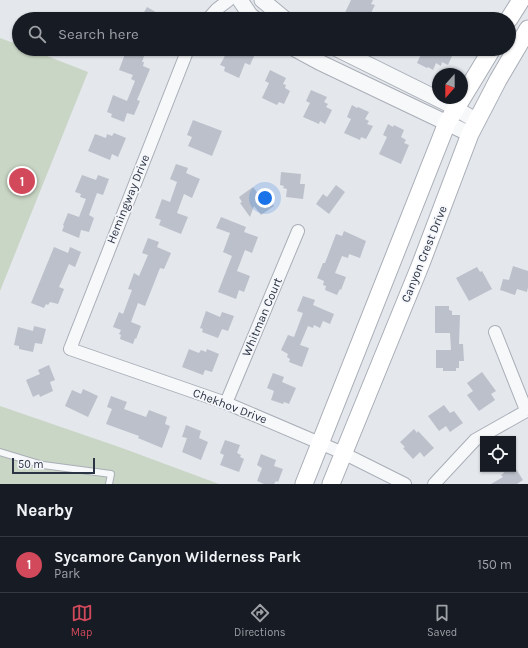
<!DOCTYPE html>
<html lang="en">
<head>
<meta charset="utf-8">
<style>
	:root { --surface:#171b24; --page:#20242c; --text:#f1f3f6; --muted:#9ea1a6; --line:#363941; --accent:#d1495b }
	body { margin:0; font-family:Karla,sans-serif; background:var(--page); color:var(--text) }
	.controls { position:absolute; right:12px; bottom:12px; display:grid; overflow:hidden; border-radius:0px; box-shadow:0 1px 3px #0004 }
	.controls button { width:36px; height:36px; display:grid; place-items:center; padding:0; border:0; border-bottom:1px solid var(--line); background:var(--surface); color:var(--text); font:20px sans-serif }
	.compass { position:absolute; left:432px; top:68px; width:36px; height:36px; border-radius:50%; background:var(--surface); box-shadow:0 1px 3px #0004; rotate:201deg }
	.scale { position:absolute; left:12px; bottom:10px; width:83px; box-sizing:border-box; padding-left:4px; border:2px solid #2b3445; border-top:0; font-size:11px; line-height:14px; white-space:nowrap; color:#2b3445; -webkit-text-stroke:3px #f4f6f9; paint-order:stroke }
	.you { position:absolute; left:265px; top:198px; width:14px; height:14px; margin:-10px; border:3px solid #fff; border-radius:50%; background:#1a73e8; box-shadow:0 0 0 6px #1a73e833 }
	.badge { display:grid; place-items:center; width:26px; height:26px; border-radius:50%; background:var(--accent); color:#fff; font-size:13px; font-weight:700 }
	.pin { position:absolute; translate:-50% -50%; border:2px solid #fff; box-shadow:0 1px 4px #0006 }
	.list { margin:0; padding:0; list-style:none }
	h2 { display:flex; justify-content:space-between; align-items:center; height:52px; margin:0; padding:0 16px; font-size:17px }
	h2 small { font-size:13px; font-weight:400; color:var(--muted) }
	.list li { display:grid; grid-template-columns:26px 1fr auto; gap:12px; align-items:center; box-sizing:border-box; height:56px; padding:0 16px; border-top:1px solid var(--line) }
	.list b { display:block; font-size:15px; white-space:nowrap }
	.list p { margin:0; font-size:13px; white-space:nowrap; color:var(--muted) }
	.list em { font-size:13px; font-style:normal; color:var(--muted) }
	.icon { flex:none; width:22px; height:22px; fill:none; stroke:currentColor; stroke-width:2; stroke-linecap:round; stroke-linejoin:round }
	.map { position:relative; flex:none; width:528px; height:484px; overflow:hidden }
	.search { position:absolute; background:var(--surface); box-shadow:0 1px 3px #0004; left:12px; right:12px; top:12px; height:44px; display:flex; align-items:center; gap:10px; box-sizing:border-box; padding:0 14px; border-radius:22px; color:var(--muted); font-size:15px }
	.sheet { height:108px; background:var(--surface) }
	nav { display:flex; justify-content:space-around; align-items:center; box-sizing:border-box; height:56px; border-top:1px solid var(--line); background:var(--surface); font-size:11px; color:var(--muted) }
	nav a { display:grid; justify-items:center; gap:2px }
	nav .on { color:var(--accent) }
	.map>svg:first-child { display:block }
	.green { fill:#c9d6c5 }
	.building { fill:#bbc0ca }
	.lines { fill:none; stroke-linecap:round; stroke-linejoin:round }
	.service-casing { stroke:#a9aeb7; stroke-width:8 }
	.minor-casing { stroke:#a9aeb7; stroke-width:14 }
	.tertiary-casing { stroke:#a9aeb7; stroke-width:17 }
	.secondary-casing { stroke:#a9aeb7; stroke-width:19 }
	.service { stroke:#f7f8fa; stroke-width:6 }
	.minor { stroke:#f7f8fa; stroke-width:12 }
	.tertiary { stroke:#f7f8fa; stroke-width:15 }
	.secondary { stroke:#fff; stroke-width:17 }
	.labels { text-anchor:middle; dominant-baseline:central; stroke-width:3.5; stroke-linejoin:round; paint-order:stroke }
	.street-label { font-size:12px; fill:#2b3445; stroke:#f4f6f9 }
</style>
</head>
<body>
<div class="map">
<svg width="528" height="484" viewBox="0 0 528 484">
	<rect width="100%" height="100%" fill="#e4e7ec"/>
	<path class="green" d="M 0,38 L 19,45 L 19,49 L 29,49 L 88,72 L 0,291 Z
		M 0,406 L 122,448 L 219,484 L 0,484 Z"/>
	<path class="building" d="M 351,0 L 373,0 L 371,4 L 375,5 L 368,19 L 342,19 Z
		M 147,7 L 168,19 L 140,19 Z
		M 239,49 L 252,49 L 250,52 L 255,54 L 250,65 L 245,63 L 239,78 L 224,71 L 225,67 L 220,65 L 227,52 L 232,54 L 233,52 L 237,53 Z
		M 429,49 L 455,49 L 448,65 L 442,62 L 441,66 L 436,63 L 433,70 L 428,67 L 427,68 L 417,63 L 422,52 L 427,54 Z
		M 130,50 L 144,56 L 142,62 L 144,62 L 143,66 L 150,69 L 137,100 L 140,101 L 134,115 L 127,113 L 124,122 L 111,117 L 112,114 L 107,112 L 113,95 L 127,101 L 135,81 L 131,79 L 133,75 L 119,70 L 125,54 L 128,55 Z
		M 270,70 L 286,78 L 283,84 L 286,85 L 285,88 L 290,91 L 284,104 L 279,102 L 277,105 L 262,98 L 269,83 L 265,81 Z
		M 311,90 L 327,97 L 324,102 L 328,104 L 326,107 L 332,110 L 325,124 L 320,121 L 319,124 L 303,117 L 310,103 L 306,101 Z
		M 352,105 L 357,108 L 358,107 L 369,112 L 365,119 L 369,121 L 367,124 L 373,126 L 366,139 L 361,137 L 360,140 L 344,133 L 351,119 L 347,117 Z
		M 193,120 L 222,131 L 212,156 L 188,146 L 192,137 L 187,135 Z
		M 388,124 L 393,127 L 394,125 L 404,130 L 401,137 L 406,140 L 404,143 L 409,145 L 401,164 L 379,154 L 387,137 L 383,135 Z
		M 114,133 L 126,138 L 118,157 L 112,154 L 110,160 L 88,151 L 95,134 L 106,138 L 107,134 L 112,136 Z
		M 176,164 L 188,168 L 186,173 L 200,179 L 192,198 L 184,194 L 177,213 L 188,217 L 181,234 L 159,225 L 161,220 L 155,218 L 162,199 L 170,202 L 177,182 L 170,179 Z
		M 281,172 L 301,174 L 300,184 L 305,184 L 303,199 L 286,197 L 287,189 L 283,188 L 284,186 L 280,185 Z
		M 82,175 L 96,180 L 98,175 L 109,179 L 103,195 L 97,193 L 89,215 L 94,218 L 89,232 L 81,230 L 79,238 L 62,231 L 64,226 L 63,225 L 68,213 L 79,217 L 86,199 L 80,197 L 81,194 L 75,192 Z
		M 336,185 L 345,192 L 329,214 L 316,204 L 323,194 L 327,197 Z
		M 253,187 L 262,199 L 266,196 L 274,206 L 261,215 L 254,206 L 250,217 L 240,203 L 242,202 L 239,197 Z
		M 221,217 L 246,227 L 244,232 L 258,237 L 252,253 L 245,250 L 237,271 L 250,276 L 244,292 L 239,290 L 236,299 L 218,292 L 232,256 L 223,252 L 230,233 L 216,228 Z
		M 344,231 L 366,241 L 360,258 L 349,254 L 348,258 L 342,256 L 335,273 L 346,277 L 341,290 L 340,289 L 337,295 L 325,290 L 326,286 L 323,285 L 324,281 L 317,278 L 323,263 L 325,263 L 336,234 L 342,236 Z
		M 148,238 L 159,242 L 157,247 L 171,253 L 164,269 L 160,268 L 145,306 L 138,303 L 131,322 L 141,326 L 136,339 L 135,338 L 133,344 L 120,339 L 121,335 L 119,334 L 121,330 L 113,327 L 119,312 L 123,314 L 132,290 L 128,289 L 134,273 L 139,276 L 148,255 L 142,253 Z
		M 54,247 L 68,253 L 70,247 L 81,252 L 75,267 L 69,264 L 59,287 L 64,289 L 58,304 L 50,302 L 48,305 L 46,304 L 44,308 L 31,303 Z
		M 513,266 L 528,271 L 528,287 L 527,292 L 517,289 L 515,295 L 500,290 L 503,279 L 509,280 Z
		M 477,267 L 480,272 L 482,271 L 492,289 L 469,301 L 456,278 Z
		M 303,296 L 315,300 L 313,305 L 334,314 L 330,324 L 323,321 L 320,328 L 314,325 L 313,328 L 308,326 L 300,345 L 309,348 L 302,367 L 289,362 L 290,359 L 287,357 L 288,354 L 281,350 L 288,335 L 294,337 L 303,313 L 297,311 Z
		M 435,306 L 449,306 L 449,310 L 452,311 L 452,315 L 460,315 L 459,344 L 463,344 L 464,361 L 459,361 L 459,368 L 456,368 L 456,371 L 443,371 L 443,368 L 436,368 L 436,350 L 451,350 L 450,333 L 435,333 Z
		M 206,311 L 220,317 L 222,312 L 234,316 L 228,331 L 222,329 L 218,338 L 202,332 L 203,329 L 200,328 Z
		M 34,326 L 46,329 L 42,344 L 35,343 L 33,352 L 19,349 L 19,346 L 14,345 L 18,327 L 33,331 Z
		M 189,349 L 199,353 L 201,350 L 206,352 L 207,349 L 219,354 L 212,372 L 205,370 L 203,375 L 182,367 Z
		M 49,365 L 55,380 L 50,382 L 53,391 L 40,397 L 39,394 L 33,397 L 26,380 L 40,374 L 38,370 Z
		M 482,372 L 496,391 L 491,394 L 495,400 L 479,411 L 467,395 L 473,391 L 467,383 Z
		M 273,373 L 284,377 L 282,382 L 296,388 L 289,404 L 284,402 L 283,404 L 271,400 L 274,391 L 267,388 Z
		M 83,389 L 98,396 L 88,417 L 65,406 L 72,390 L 81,394 Z
		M 111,396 L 127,402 L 124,409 L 146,417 L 149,410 L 167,417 L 165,424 L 170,426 L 162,448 L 138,438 L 139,436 L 106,424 L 112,409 L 107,407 Z
		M 444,405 L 450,413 L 454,411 L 463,423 L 450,432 L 446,426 L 439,431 L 428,416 Z
		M 186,425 L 201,431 L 199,438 L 208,442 L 201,460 L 182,452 L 187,438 L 182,437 Z
		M 414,429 L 417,433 L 418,431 L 434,448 L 424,457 L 420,452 L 413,459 L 403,448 L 405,447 L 400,442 Z
		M 225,440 L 240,445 L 237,453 L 241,455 L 240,457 L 244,459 L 239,472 L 220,465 L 224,455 L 220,453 Z
		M 261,454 L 276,460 L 274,466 L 283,469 L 278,482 L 276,481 L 274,484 L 264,484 L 257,481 L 262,468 L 257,465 Z
		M 502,469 L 516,469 L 523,480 L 517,484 L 491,484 L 503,477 L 501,475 L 504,473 Z"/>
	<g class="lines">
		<defs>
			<path id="service" d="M 0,452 L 43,465 L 111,474 L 109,484"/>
			<path id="minor" d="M 208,19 L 217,9 L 229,0
				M 188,49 L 70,349 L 226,403 L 343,453 L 405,484
				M 495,332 L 526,410
				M 226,403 L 298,231
				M 434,484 L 475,440 L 528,410"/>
			<path id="tertiary" d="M 240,0 L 250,15 L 255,19
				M 262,0 L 285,19
				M 295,49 L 319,62 L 470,134
				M 337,49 L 448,104 L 477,121"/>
			<path id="secondary" d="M 509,19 L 521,0
				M 304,484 L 447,123 L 492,49
				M 331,484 L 420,266 L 470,134 L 498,80 L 528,29"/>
		</defs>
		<use href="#service" class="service-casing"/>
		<use href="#minor" class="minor-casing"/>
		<use href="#tertiary" class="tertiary-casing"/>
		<use href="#secondary" class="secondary-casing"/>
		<use href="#service" class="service"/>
		<use href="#minor" class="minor"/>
		<use href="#tertiary" class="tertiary"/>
		<use href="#secondary" class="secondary"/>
	</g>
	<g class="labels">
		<g class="street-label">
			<text transform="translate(128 199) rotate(-68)">Hemingway Drive</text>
			<text transform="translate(424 254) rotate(-68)">Canyon Crest Drive</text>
			<text transform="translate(262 317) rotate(-67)">Whitman Court</text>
			<text transform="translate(230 406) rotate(21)">Chekhov Drive</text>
		</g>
	</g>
</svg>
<div class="controls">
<button><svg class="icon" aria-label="locate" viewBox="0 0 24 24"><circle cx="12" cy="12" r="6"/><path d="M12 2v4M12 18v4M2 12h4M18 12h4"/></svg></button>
</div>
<svg class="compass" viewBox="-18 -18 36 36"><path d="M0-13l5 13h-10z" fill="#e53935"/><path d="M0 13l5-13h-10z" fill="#9ea1a6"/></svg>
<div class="scale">50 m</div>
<div class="you"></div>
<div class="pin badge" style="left:22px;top:181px">1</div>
<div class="search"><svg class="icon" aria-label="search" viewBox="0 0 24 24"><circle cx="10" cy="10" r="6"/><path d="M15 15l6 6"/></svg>Search here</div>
</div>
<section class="sheet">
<h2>Nearby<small></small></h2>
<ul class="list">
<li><span class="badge">1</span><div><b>Sycamore Canyon Wilderness Park</b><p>Park</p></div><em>150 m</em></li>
</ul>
</section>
<nav>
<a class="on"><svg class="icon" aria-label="map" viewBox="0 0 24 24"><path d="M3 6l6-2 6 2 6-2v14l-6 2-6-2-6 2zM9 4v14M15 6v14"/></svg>Map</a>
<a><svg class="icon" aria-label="directions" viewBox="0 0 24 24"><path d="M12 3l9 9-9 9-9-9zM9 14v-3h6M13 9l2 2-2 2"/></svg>Directions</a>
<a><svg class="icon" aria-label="saved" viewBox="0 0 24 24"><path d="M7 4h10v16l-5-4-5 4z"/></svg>Saved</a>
</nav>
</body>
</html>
